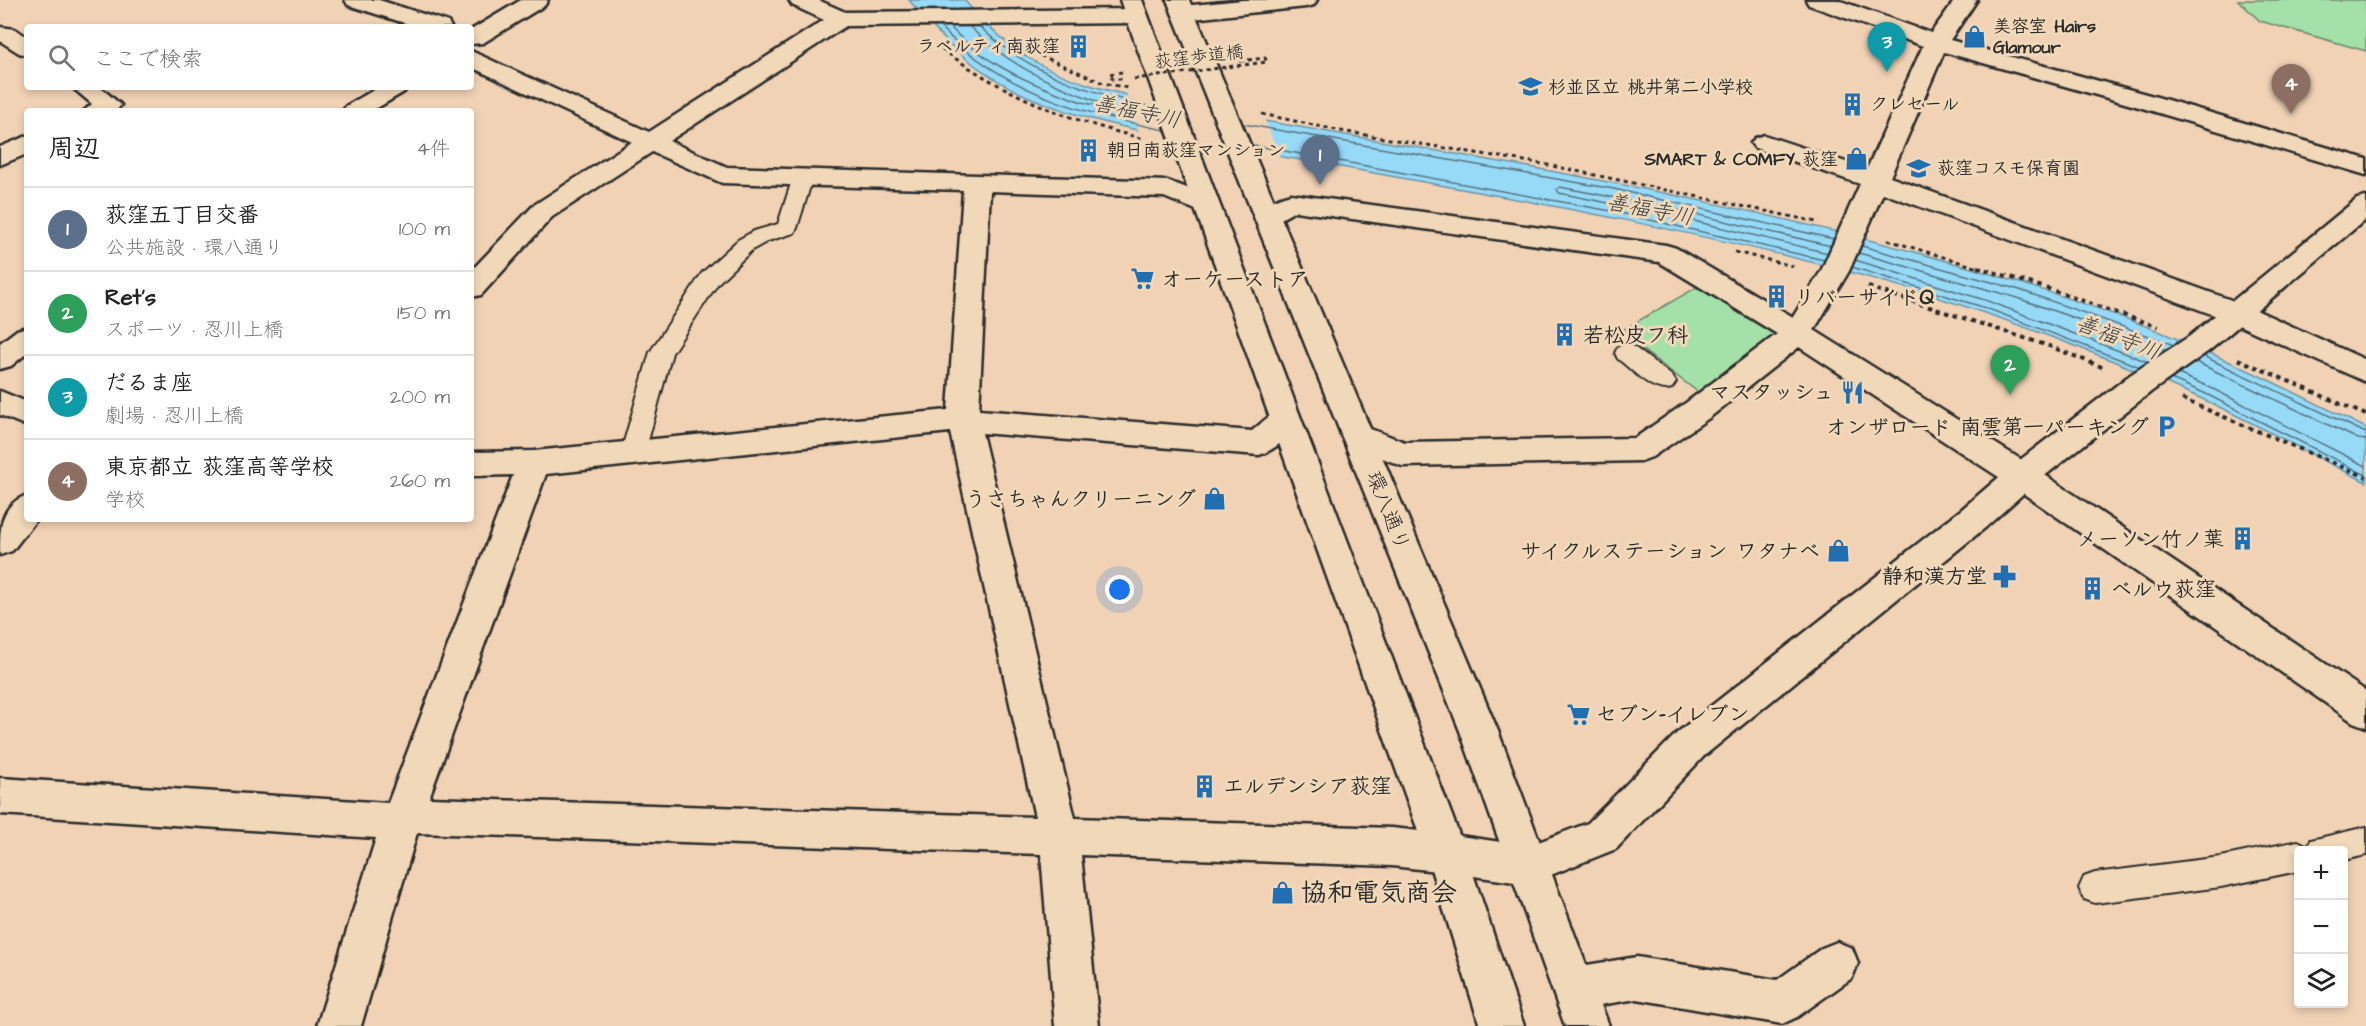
<!DOCTYPE html>
<html lang="ja">
<head>
<meta charset="utf-8">
<style>
	:root { --surface:#fff; --page:#f6f6f6; --text:#222; --muted:#767676; --line:#e0e0e0; --accent:#db2777 }
	body { margin:0; font-family:"Architects Daughter","Klee One",sans-serif; background:var(--page); color:var(--text) }
	.controls { position:absolute; right:18px; bottom:18px; display:grid; overflow:hidden; border-radius:6px; box-shadow:0 3px 9px #0003 }
	.controls button { width:54px; height:54px; display:grid; place-items:center; padding:0; border:0; border-bottom:2px solid var(--line); background:var(--surface); color:var(--text); font:30px sans-serif }
	.you { position:absolute; left:1120px; top:590px; width:21px; height:21px; margin:-15px; border:4px solid #fff; border-radius:50%; background:#1a73e8; box-shadow:0 0 0 9px #1a73e833 }
	.badge { display:grid; place-items:center; width:39px; height:39px; border-radius:50%; background:var(--accent); color:#fff; font-size:20px; font-weight:700 }
	.pin { position:absolute; translate:-50% -50px; filter:drop-shadow(0 2px 3px #0008) }
	.pin::after { content:''; position:absolute; top:32px; width:21px; height:18px; background:inherit; clip-path:polygon(0 0,100% 0,50% 100%) }
	.list { margin:0; padding:0; list-style:none }
	h2 { display:flex; justify-content:space-between; align-items:center; height:78px; margin:0; padding:0 24px; font-size:26px }
	h2 small { font-size:20px; font-weight:400; color:var(--muted) }
	.list li { display:grid; grid-template-columns:39px 1fr auto; gap:18px; align-items:center; box-sizing:border-box; height:84px; padding:0 24px; border-top:2px solid var(--line) }
	.list b { display:block; font-size:22px; white-space:nowrap }
	.list p { margin:0; font-size:20px; white-space:nowrap; color:var(--muted) }
	.list em { font-size:20px; font-style:normal; color:var(--muted) }
	.icon { flex:none; width:33px; height:33px; fill:none; stroke:currentColor; stroke-width:2; stroke-linecap:round; stroke-linejoin:round }
	.map { position:relative; flex:none; width:2366px; height:1026px; overflow:hidden }
	.search { position:absolute; background:var(--surface); box-shadow:0 3px 9px #0003; left:24px; top:24px; width:450px; height:66px; display:flex; align-items:center; gap:15px; box-sizing:border-box; padding:0 21px; border-radius:6px; color:var(--muted); font-size:22px }
	.panel { position:absolute; background:var(--surface); box-shadow:0 3px 9px #0003; left:24px; top:108px; width:450px; height:414px; border-radius:6px }
	.map>svg:first-child { display:block }
	.green { fill:#a4e1a8; stroke:#68866a; stroke-width:1.5 }
	.water { fill:#96daf8; stroke:#6b94a6; stroke-width:1.5 }
	.pier { fill:#f1d2b5 }
	.lines { fill:none; stroke-linecap:round; stroke-linejoin:round }
	.shore { stroke:#56717d; stroke-width:1.5 }
	.lane-casing { stroke:#2b2b2b; stroke-width:4 }
	.street-casing { stroke:#2b2b2b; stroke-width:5 }
	.secondary-casing { stroke:#2b2b2b; stroke-width:5 }
	.primary-casing { stroke:#2b2b2b; stroke-width:5 }
	.path-far1 { stroke:#2b2b2b; stroke-width:3; stroke-dasharray:4 4; stroke-linecap:butt }
	.path { stroke:#2b2b2b; stroke-width:4; stroke-dasharray:4.5 4.5; stroke-linecap:butt }
	.lane { fill:#f1d8b9; fill-rule:evenodd }
	.street { fill:#f1d8b9; fill-rule:evenodd }
	.secondary { fill:#f1d8b9; fill-rule:evenodd }
	.primary { fill:#f1d8b9; fill-rule:evenodd }
	.path-bridge { stroke:#2b2b2b; stroke-width:3; stroke-dasharray:4 4; stroke-linecap:butt }
	.labels { text-anchor:middle; dominant-baseline:central; stroke-width:6; stroke-linejoin:round; paint-order:stroke }
	.far-poi-label { font-size:18px; font-weight:bold; fill:#2b2b2b; stroke:#f1d8b9; text-anchor:start }
	.far-street-label { font-size:18px; fill:#2b2b2b; stroke:#f1d8b9 }
	.poi-label { font-size:21px; font-weight:bold; fill:#2b2b2b; stroke:#f1d8b9; text-anchor:start }
	.street-label { font-size:21px; fill:#2b2b2b; stroke:#f1d8b9 }
	.water-label { font-size:22px; font-style:italic; fill:#3b454a; stroke:#f1d8b9 }
	.near-poi-label { font-size:26px; font-weight:bold; fill:#2b2b2b; stroke:#f1d8b9; text-anchor:start }
</style>
</head>
<body>
<div class="map">
<svg width="2366" height="1026" viewBox="0 0 2366 1026">
	<rect width="100%" height="100%" fill="#f1d2b5"/>
	<filter id="ink" filterUnits="userSpaceOnUse"><feTurbulence type="fractalNoise" baseFrequency=".0167" numOctaves="2"/><feDisplacementMap in="SourceGraphic" scale="12" xChannelSelector="R" yChannelSelector="G"/><feConvolveMatrix kernelMatrix="1 2 1 2 8 2 1 2 1" color-interpolation-filters="sRGB"/></filter>
	<g filter="url(#ink)">
		<path class="green" d="M 2238,0 L 2366,0 L 2366,51 L 2260,21 Z
			M 1697,287 L 1769,326 L 1776,339 L 1702,395 L 1619,332 Z"/>
		<path class="water" d="M 909,0 L 964,0 C 981,19 999,38 1021,53 C 1065,83 1121,94 1172,105 C 1489,161 1812,206 2116,315 C 2202,346 2284,387 2366,428 L 2366,482 C 2310,454 2255,423 2198,397 C 2092,350 1981,308 1868,277 C 1695,230 1518,199 1341,167 C 1295,159 1249,151 1202,143 C 1144,132 1084,121 1029,97 C 976,73 946,44 909,0 Z"/>
		<path class="pier" d="M 1126,92 L 1264,118 L 1281,160 L 1139,133 Z"/>
		<g class="lines">
			<path class="shore" d="M 949,26 C 981,60 1019,79 1063,95 C 1074,99 1086,105 1098,105 L 1096,101 C 1048,83 1005,63 969,26
				M 979,26 C 1029,74 1090,93 1157,108
				M 940,27 C 1004,91 1078,113 1165,130
				M 1243,124 L 1614,189 L 1834,239
				M 1252,145 L 1611,211 L 1824,260
				M 1862,246 L 2020,290 L 2174,345
				M 1828,253 L 1677,217 L 1559,193 L 1557,189 L 1560,187 L 1678,210 L 1831,246
				M 1859,253 L 2014,297 L 2166,350
				M 1855,260 L 1988,301 L 2148,362
				M 1852,267 L 1986,308 L 2140,367
				M 2203,356 L 2366,433
				M 2196,362 L 2358,439 L 2366,440
				M 2178,374 L 2207,386 L 2366,466
				M 2171,379 L 2204,393 L 2366,475"/>
			<defs>
				<path id="lane" d="M 803,171 L 810,173 L 813,177 L 797,228 L 794,233 L 768,241 L 752,250 L 718,283 L 672,353 L 645,452 L 642,458 L 633,461 L 624,458 L 621,452 L 650,352 L 702,273 L 738,240 L 754,231 L 778,224 L 793,177 L 796,173 Z
					M 1626,345 L 1634,347 L 1672,376 L 1676,382 L 1672,388 C 1653,394 1633,370 1618,359 L 1615,353 L 1618,347 Z
					M 2366,827 L 2366,855 L 2344,860 L 2344,850 L 2298,850 L 2298,871 L 2221,887 L 2095,903 L 2084,899 L 2079,888 L 2084,877 L 2095,873 L 2221,857 L 2298,841 L 2308,846 L 2311,840 Z"/>
				<path id="street" d="M 789,0 L 818,0 L 845,12 L 1137,9 L 1145,11 L 1148,16 L 1145,21 L 1137,23 L 846,26 L 669,141 L 727,167 L 1168,181 L 1214,198 L 1218,204 L 1214,210 L 1205,212 L 1196,210 L 1164,197 L 990,191 L 979,410 L 1252,431 C 1267,419 1276,406 1296,412 L 1301,420 C 1292,435 1275,450 1259,455 L 982,433 L 1075,818 L 1392,828 L 1446,834 L 1460,840 L 1466,853 L 1460,866 L 1446,872 L 1392,866 L 1081,855 L 1099,1026 L 1055,1026 L 1041,854 L 417,833 L 361,1026 L 317,1026 L 376,838 L 0,814 L 0,778 L 388,803 L 513,475 L 471,476 L 471,452 L 534,451 L 948,410 L 963,190 L 722,183 L 652,152 L 552,217 L 481,295 L 471,297 L 471,271 L 534,205 L 632,142 L 471,67 L 471,51 L 649,132 L 824,20 L 792,5 ZM 950,432 L 1035,817 L 429,798 L 546,474 Z
					M 1243,0 L 1317,0 L 1314,5 L 1306,7 L 1183,20 L 1175,18 L 1172,13 L 1175,8 L 1183,6 Z
					M 1806,0 L 1838,0 L 1931,33 L 1955,0 L 1977,0 L 1950,40 L 2157,97 L 2366,159 L 2366,175 L 2139,107 L 1944,52 L 1890,177 L 2245,305 L 2366,360 L 2366,382 L 2225,319 L 1883,193 L 1849,271 L 1814,330 L 2033,467 L 2366,691 L 2366,727 L 2353,722 L 2011,485 L 1799,347 L 1709,418 L 1652,457 L 1641,461 L 1402,466 L 1346,443 L 1341,435 L 1346,427 L 1357,424 L 1405,442 L 1635,438 L 1687,402 L 1777,334 L 1659,262 L 1295,211 C 1282,218 1273,226 1258,222 L 1254,216 C 1261,205 1278,197 1291,194 L 1666,245 L 1676,248 L 1793,317 L 1821,271 L 1860,184 L 1755,148 L 1751,143 L 1755,138 L 1764,135 L 1867,169 L 1923,46 L 1809,5 Z
					M 0,27 L 15,29 L 27,37 L 27,55 L 19,53 L 0,41 Z
					M 72,87 L 100,87 L 121,105 L 116,111 L 84,111 L 92,104 Z
					M 379,87 L 408,87 L 404,92 L 372,111 L 343,111 L 346,106 Z
					M 27,136 L 27,154 L 0,165 L 0,147 Z
					M 27,327 L 27,353 L 11,366 L 0,369 L 0,343 L 17,330 Z
					M 0,391 L 27,402 L 27,426 L 0,415 Z
					M 27,495 L 27,519 L 37,519 L 12,551 L 0,555 C 0,528 0,505 27,495 Z
					M 1837,942 L 1852,948 L 1858,963 L 1852,978 L 1797,1017 L 1782,1024 L 1637,999 L 1574,1009 L 1559,1003 L 1552,988 L 1559,973 L 1574,967 L 1637,957 L 1777,980 L 1822,948 Z"/>
				<path id="secondary" d="M 345,0 L 379,0 L 448,22 L 451,27 L 417,27 L 348,5 Z
					M 521,0 L 548,0 L 545,5 L 483,43 L 471,44 L 471,30 Z
					M 2366,197 L 2366,219 L 2210,350 L 2152,391 L 2033,485 L 1986,527 L 1704,756 L 1616,849 L 1528,884 L 1446,872 L 1432,866 L 1426,853 L 1432,840 L 1446,834 L 1528,846 L 1588,823 L 1678,732 L 1962,509 L 2011,467 L 2130,375 L 2190,336 L 2357,199 Z"/>
				<path id="primary" d="M 1120,0 L 1142,0 L 1466,853 L 1524,1026 L 1480,1026 L 1426,853 Z
					M 1167,0 L 1189,0 L 1498,731 L 1609,1026 L 1565,1026 L 1460,731 Z"/>
			</defs>
			<use href="#lane" class="lane-casing"/>
			<use href="#street" class="street-casing"/>
			<use href="#secondary" class="secondary-casing"/>
			<use href="#primary" class="primary-casing"/>
			<path class="path-far1" d="M 942,49 C 1006,96 1068,120 1144,139
				M 1026,49 L 1103,83 L 1128,88
				M 1240,61 L 1265,58 L 1267,62
				M 1122,72 L 1109,74 L 1113,79 L 1124,79
				M 1262,114 L 1341,131 L 1543,164 L 1817,222
				M 1888,240 L 1982,269
				M 1735,252 L 1797,267"/>
			<path class="path" d="M 1977,267 L 2049,289 L 2158,327
				M 1868,287 L 2049,346 L 2102,367
				M 2238,359 L 2366,415
				M 2182,399 L 2366,477"/>
			<use href="#lane" class="lane"/>
			<use href="#street" class="street"/>
			<use href="#secondary" class="secondary"/>
			<use href="#primary" class="primary"/>
			<path class="path-bridge" d="M 1134,79 L 1267,62"/>
		</g>
	</g>
	<defs>
		<symbol id="shop-bare" viewBox="-9 -9 18 18"><path d="M-5-2.5h2.3a2.7 3.5 0 0 1 5.4 0H5L5.5 6h-11ZM-1.5-2.5h3a1.5 2.3 0 0 0-3 0Z" fill="#1f6fb2" stroke="#f1d8b9" stroke-width="2.5" paint-order="stroke"/></symbol>
		<symbol id="building-bare" viewBox="-9 -9 18 18"><path d="M-4-6H4V6H1V3H-1V6H-4ZM-2.5-4.3h1.7v1.8h-1.7ZM.8-4.3h1.7v1.8H.8ZM-2.5-1h1.7V.8h-1.7ZM.8-1h1.7V.8H.8Z" fill="#1f6fb2" stroke="#f1d8b9" stroke-width="2.5" paint-order="stroke"/></symbol>
		<symbol id="school-bare" viewBox="-9 -9 18 18"><path d="M0-5L7-2L0 1L-7-2ZM-4 1L0 2.5L4 1V4Q0 6-4 4Z" fill="#1f6fb2" stroke="#f1d8b9" stroke-width="2.5" paint-order="stroke"/></symbol>
		<symbol id="supermarket-bare" viewBox="-9 -9 18 18"><path d="M-6-5.5h2.5l.6 2H6L4.5 2H-2.5L-4.4-4H-6ZM-1.5 3.2a1.3 1.3 0 1 0 .1 0ZM3 3.2a1.3 1.3 0 1 0 .1 0Z" fill="#1f6fb2" stroke="#f1d8b9" stroke-width="2.5" paint-order="stroke"/></symbol>
		<symbol id="restaurant-bare" viewBox="-9 -9 18 18"><path d="M-5-6h1v4h1v-4h1v4h1v-4h1v5L-1.5 .5V6h-2V.5L-5-1ZM5-6V6H3V1.5H1.5Q1.5-4 5-6Z" fill="#1f6fb2" stroke="#f1d8b9" stroke-width="2.5" paint-order="stroke"/></symbol>
		<symbol id="parking-bare" viewBox="-9 -9 18 18"><path d="M-3.5-5.5H1a3.5 3.5 0 0 1 0 7H-1V5.5H-3.5ZM-1-3.4V-.6H.8a1.4 1.4 0 0 0 0-2.8Z" fill="#1f6fb2" stroke="#f1d8b9" stroke-width="2.5" paint-order="stroke"/></symbol>
		<symbol id="pharmacy-bare" viewBox="-9 -9 18 18"><path d="M-2-6h4v4h4v4h-4v4h-4v-4h-4v-4h4Z" fill="#1f6fb2" stroke="#f1d8b9" stroke-width="2.5" paint-order="stroke"/></symbol>
	</defs>
	<g fill-rule="evenodd">
		<use href="#shop-bare" x="1958" y="20" width="33" height="33"/>
		<use href="#building-bare" x="1062" y="30" width="33" height="33"/>
		<use href="#school-bare" x="1514" y="70" width="33" height="33"/>
		<use href="#building-bare" x="1836" y="88" width="33" height="33"/>
		<use href="#building-bare" x="1072" y="134" width="33" height="33"/>
		<use href="#shop-bare" x="1840" y="142" width="33" height="33"/>
		<use href="#school-bare" x="1902" y="152" width="33" height="33"/>
		<use href="#supermarket-bare" x="1126" y="262" width="33" height="33"/>
		<use href="#building-bare" x="1760" y="280" width="33" height="33"/>
		<use href="#building-bare" x="1548" y="318" width="33" height="33"/>
		<use href="#restaurant-bare" x="1836" y="376" width="33" height="33"/>
		<use href="#parking-bare" x="2150" y="410" width="33" height="33"/>
		<use href="#shop-bare" x="1198" y="482" width="33" height="33"/>
		<use href="#building-bare" x="2226" y="522" width="33" height="33"/>
		<use href="#shop-bare" x="1822" y="534" width="33" height="33"/>
		<use href="#pharmacy-bare" x="1988" y="560" width="33" height="33"/>
		<use href="#building-bare" x="2076" y="572" width="33" height="33"/>
		<use href="#supermarket-bare" x="1562" y="698" width="33" height="33"/>
		<use href="#building-bare" x="1188" y="770" width="33" height="33"/>
		<use href="#shop-bare" x="1266" y="876" width="33" height="33"/>
	</g>
	<g class="labels">
		<g class="far-poi-label">
			<text x="1993" y="26">美容室 Hairs<tspan x="1993" dy="21">Glamour</tspan></text>
			<text x="1060" y="46" text-anchor="end">ラベルティ南荻窪</text>
			<text x="1548" y="87">杉並区立 桃井第二小学校</text>
			<text x="1870" y="104">クレセール</text>
			<text x="1107" y="150">朝日南荻窪マンション</text>
			<text x="1838" y="159" text-anchor="end">SMART &amp; COMFY 荻窪</text>
			<text x="1937" y="168">荻窪コスモ保育園</text>
		</g>
		<g class="far-street-label">
			<text transform="translate(1199 57) rotate(-7)">荻窪歩道橋</text>
		</g>
		<g class="poi-label">
			<text x="1161" y="279">オーケーストア</text>
			<text x="1794" y="297">リバーサイドQ</text>
			<text x="1583" y="335">若松皮フ科</text>
			<text x="1834" y="392" text-anchor="end">マスタッシュ</text>
			<text x="2149" y="427" text-anchor="end">オンザロード 南雲第一パーキング</text>
			<text x="1196" y="499" text-anchor="end">うさちゃんクリーニング</text>
			<text x="2224" y="539" text-anchor="end">メーソン竹ノ葉</text>
			<text x="1820" y="551" text-anchor="end">サイクルステーション ワタナベ</text>
			<text x="1987" y="576" text-anchor="end">静和漢方堂</text>
			<text x="2111" y="589">ベルウ荻窪</text>
			<text x="1596" y="714">セブン-イレブン</text>
			<text x="1223" y="786">エルデンシア荻窪</text>
		</g>
		<g class="street-label">
			<text transform="translate(1388 511) rotate(68)">環八通り</text>
		</g>
		<g class="water-label">
			<text transform="translate(1137 112) rotate(12)">善福寺川</text>
			<text transform="translate(1650 210) rotate(11)">善福寺川</text>
			<text transform="translate(2118 338) rotate(21)">善福寺川</text>
		</g>
		<g class="near-poi-label">
			<text x="1301" y="893">協和電気商会</text>
		</g>
	</g>
</svg>
<div class="controls">
<button>+</button>
<button>−</button>
<button><svg class="icon" aria-label="layers" viewBox="0 0 24 24"><path d="M12 4l9 5-9 5-9-5zM3 14l9 5 9-5"/></svg></button>
</div>
<div class="you"></div>
<div class="pin badge" style="left:1320px;top:185px;background:#5c6f8a">1</div>
<div class="pin badge" style="left:2010px;top:395px;background:#2e9e5b">2</div>
<div class="pin badge" style="left:1887px;top:72px;background:#0f9aa8">3</div>
<div class="pin badge" style="left:2291px;top:114px;background:#8d6e63">4</div>
<div class="search"><svg class="icon" aria-label="search" viewBox="0 0 24 24"><circle cx="10" cy="10" r="6"/><path d="M15 15l6 6"/></svg>ここで検索</div>
<section class="panel">
<h2>周辺<small>4件</small></h2>
<ul class="list">
<li><span class="badge" style="background:#5c6f8a">1</span><div><b>荻窪五丁目交番</b><p>公共施設 · 環八通り</p></div><em>100 m</em></li>
<li><span class="badge" style="background:#2e9e5b">2</span><div><b>Ret's</b><p>スポーツ · 忍川上橋</p></div><em>150 m</em></li>
<li><span class="badge" style="background:#0f9aa8">3</span><div><b>だるま座</b><p>劇場 · 忍川上橋</p></div><em>200 m</em></li>
<li><span class="badge" style="background:#8d6e63">4</span><div><b>東京都立 荻窪高等学校</b><p>学校</p></div><em>260 m</em></li>
</ul>
</section>
</div>
</body>
</html>
